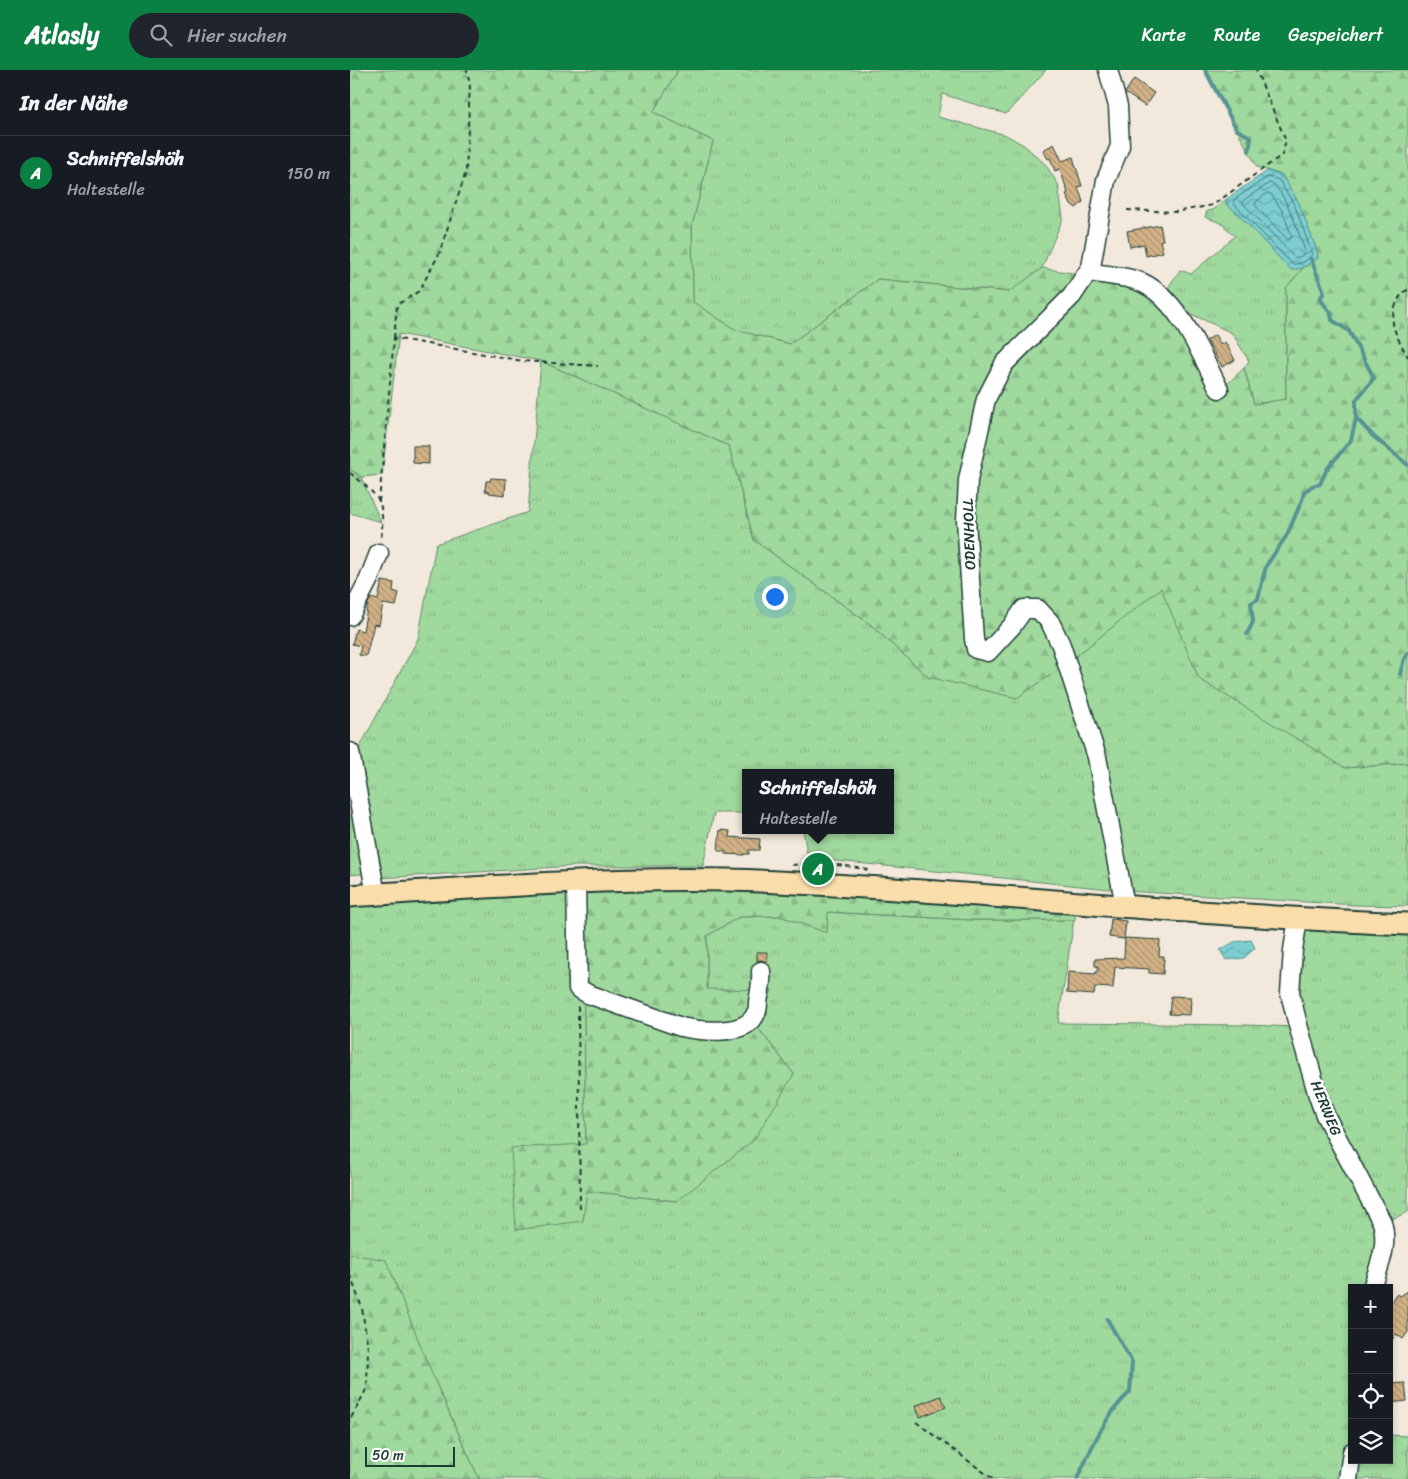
<!DOCTYPE html>
<html lang="de">
<head>
<meta charset="utf-8">
<style>
	:root { --surface:#171b24; --page:#20242c; --text:#f1f3f6; --muted:#9ea1a6; --line:#363941; --accent:#0b8043 }
	body { margin:0; font-family:Sriracha,sans-serif; background:var(--page); color:var(--text) }
	.controls { position:absolute; right:15px; bottom:15px; display:grid; overflow:hidden; border-radius:0px; box-shadow:0 2px 8px #0003 }
	.controls button { width:45px; height:45px; display:grid; place-items:center; padding:0; border:0; border-bottom:1px solid var(--line); background:var(--surface); color:var(--text); font:25px sans-serif }
	.scale { position:absolute; left:15px; bottom:12px; width:90px; box-sizing:border-box; padding-left:5px; border:2px solid #1f3d34; border-top:0; font-size:14px; line-height:18px; white-space:nowrap; color:#1f3d34; -webkit-text-stroke:4px #fff; paint-order:stroke }
	.you { position:absolute; left:424px; top:526px; width:18px; height:18px; margin:-12px; border:4px solid #fff; border-radius:50%; background:#1a73e8; box-shadow:0 0 0 8px #1a73e833 }
	.badge { display:grid; place-items:center; width:32px; height:32px; border-radius:50%; background:var(--accent); color:#fff; font-size:16px; font-weight:700 }
	.pin { position:absolute; translate:-50% -50%; border:2px solid #fff; box-shadow:0 1px 5px #0006 }
	.popup { position:absolute; left:392px; top:699px; width:152px; height:65px; box-sizing:border-box; display:grid; place-content:center; border-radius:0px; background:var(--surface); filter:drop-shadow(0 1px 4px #0005); font-size:16px; white-space:nowrap; color:var(--muted) }
	.popup b { font-size:19px; color:var(--text) }
	.popup::after { content:''; position:absolute; left:50%; top:100%; margin-left:-10px; border:10px solid transparent; border-top-color:var(--surface) }
	.list { margin:0; padding:0; list-style:none }
	h2 { display:flex; justify-content:space-between; align-items:center; height:65px; margin:0; padding:0 20px; font-size:21px }
	h2 small { font-size:16px; font-weight:400; color:var(--muted) }
	.list li { display:grid; grid-template-columns:32px 1fr auto; gap:15px; align-items:center; box-sizing:border-box; height:75px; padding:0 20px; border-top:1px solid var(--line) }
	.list b { display:block; font-size:19px; white-space:nowrap }
	.list p { margin:0; font-size:16px; white-space:nowrap; color:var(--muted) }
	.list em { font-size:16px; font-style:normal; color:var(--muted) }
	.icon { flex:none; width:28px; height:28px; fill:none; stroke:currentColor; stroke-width:2; stroke-linecap:round; stroke-linejoin:round }
	.map { position:relative; flex:none; width:1058px; height:1409px; overflow:hidden }
	header { display:flex; align-items:center; gap:30px; box-sizing:border-box; height:70px; padding:0 25px; background:var(--accent); color:#fff }
	header strong { font-size:24px }
	nav { display:flex; gap:28px; margin-inline-start:auto; font-size:18px }
	.search { width:350px; height:45px; background:var(--page); display:flex; align-items:center; gap:12px; box-sizing:border-box; padding:0 18px; border-radius:28px; color:var(--muted); font-size:19px }
	main { display:flex }
	aside { flex:1; background:var(--surface) }
	.map>svg:first-child { display:block }
	.grass { fill:url(#grass-tufts); stroke:#608b69 }
	.forest { fill:url(#forest-firs); stroke:#608b69 }
	.water { fill:url(#water-waves); stroke:#579493 }
	.lines { fill:none; stroke-linecap:round; stroke-linejoin:round }
	.shore { stroke:#457774; stroke-width:1 }
	.stream { stroke:#579493; stroke-width:4 }
	.building { fill:url(#building-back-hatch); stroke:#1f3d34 }
	.minor-casing { stroke:#1f3d34; stroke-width:21 }
	.major-casing { stroke:#1f3d34; stroke-width:25 }
	.path { stroke:#1f3d34; stroke-width:2; stroke-dasharray:5 4; stroke-linecap:butt }
	.minor { stroke:#fff; stroke-width:18 }
	.major { stroke:#f9deab; stroke-width:21 }
	.labels { text-anchor:middle; dominant-baseline:central; stroke-width:5; stroke-linejoin:round; paint-order:stroke }
	.street-label { font-size:15px; fill:#1f3d34; stroke:#fff }
</style>
</head>
<body>
<header>
<strong>Atlasly</strong>
<div class="search"><svg class="icon" aria-label="search" viewBox="0 0 24 24"><circle cx="10" cy="10" r="6"/><path d="M15 15l6 6"/></svg>Hier suchen</div>
<nav><a>Karte</a><a>Route</a><a>Gespeichert</a></nav>
</header>
<main>
<aside>
<h2>In der Nähe<small></small></h2>
<ul class="list">
<li><span class="badge">A</span><div><b>Schniffelshöh</b><p>Haltestelle</p></div><em>150 m</em></li>
</ul>
</aside>
<div class="map">
<svg width="1058" height="1409" viewBox="0 0 1058 1409">
	<defs>
		<pattern id="grass-tufts" width="24" height="20" patternUnits="userSpaceOnUse" patternTransform="scale(1.25)"><rect width="24" height="20" fill="#a0d99e"/><path d="M3 7l-1-3M5 7V3M7 7l1-3M15 17l-1-3M17 17v-4M19 17l1-3" fill="none" stroke="#89bb89"/></pattern>
		<pattern id="forest-firs" width="22" height="20" patternUnits="userSpaceOnUse" patternTransform="scale(1.25)"><rect width="22" height="20" fill="#a0d99e"/><path d="M5 1l3.5 6h-7zM16 11l3.5 6h-7z" fill="#89bb89"/></pattern>
		<pattern id="water-waves" width="16" height="10" patternUnits="userSpaceOnUse" patternTransform="scale(1.25)"><rect width="16" height="10" fill="#7dced3"/><path d="M0 5q4-4 8 0t8 0" fill="none" stroke="#66a8ac"/></pattern>
		<pattern id="building-back-hatch" width="6" height="6" patternUnits="userSpaceOnUse" patternTransform="scale(1.25)"><rect width="6" height="6" fill="#d3b286"/><path d="M-1 5l2 2M0 0l6 6M5-1l2 2" fill="none" stroke="#ab926e"/></pattern>
	</defs>
	<rect width="100%" height="100%" fill="#f2e8db"/>
	<filter id="ink" filterUnits="userSpaceOnUse"><feTurbulence type="fractalNoise" baseFrequency=".02" numOctaves="2"/><feDisplacementMap in="SourceGraphic" scale="10" xChannelSelector="R" yChannelSelector="G"/><feConvolveMatrix kernelMatrix="1 2 1 2 8 2 1 2 1" color-interpolation-filters="sRGB"/></filter>
	<g filter="url(#ink)">
		<path class="grass" d="M 327,0 L 696,0 L 656,44 L 592,24 L 588,47 L 656,65 L 675,76 L 695,94 L 708,114 L 713,148 L 692,198 L 660,222 L 528,209 L 440,274 L 386,260 L 343,232 L 342,156 L 363,71 L 303,42 L 326,4 Z
			M 878,128 L 876,134 L 890,146 L 941,200 L 953,198 L 936,219 L 936,330 L 904,334 L 894,298 L 899,291 L 882,263 L 824,236 L 813,225 L 830,200 L 841,204 L 885,166 L 871,153 L 855,147 L 857,141 L 863,140 Z
			M 191,291 L 379,376 L 404,470 L 521,555 L 578,607 L 715,595 L 745,687 L 769,820 L 458,788 L 453,760 L 540,760 L 540,703 L 396,703 L 395,743 L 364,743 L 353,796 L 225,796 L 29,808 L 4,688 L 68,569 L 86,474 L 178,442 Z
			M 0,399 L 11,407 L 31,452 L 0,443 Z
			M 810,517 L 995,698 L 1058,693 L 1058,836 L 1006,835 L 775,821 L 718,593 Z
			M 0,698 L 20,803 L 0,805 Z
			M 232,816 L 237,1121 L 327,1131 L 444,1004 L 408,958 L 357,919 L 357,866 L 389,847 L 430,846 L 477,862 L 477,842 L 622,850 L 724,850 L 708,953 L 897,955 L 944,957 L 1032,1167 L 1017,1218 L 1002,1218 L 1002,1364 L 995,1409 L 129,1409 L 85,1311 L 0,1184 L 0,833 Z
			M 948,856 L 1058,860 L 1058,1142 L 1035,1152 L 972,1026 L 947,921 Z
			M 1039,1365 L 1058,1366 L 1058,1409 L 1001,1409 L 1003,1390 L 1039,1390 Z"/>
		<path class="forest" d="M 0,0 L 327,0 L 326,4 L 303,42 L 363,71 L 342,156 L 343,232 L 386,260 L 440,274 L 528,209 L 659,222 L 692,198 L 734,205 L 803,223 L 872,319 L 894,298 L 904,334 L 936,329 L 936,218 L 953,198 L 968,188 L 967,181 L 949,133 L 932,105 L 907,97 L 855,0 L 1058,0 L 1058,693 L 995,698 L 849,609 L 811,518 L 715,595 L 667,628 L 578,607 L 521,555 L 404,470 L 379,376 L 191,291 L 49,264 L 32,405 L 11,407 L 0,399 Z
			M 232,816 L 297,816 L 726,836 L 725,850 L 622,850 L 478,842 L 477,863 L 430,846 L 389,847 L 357,866 L 357,919 L 422,920 L 408,958 L 444,1004 L 404,1070 L 327,1131 L 237,1121 L 233,1151 L 166,1160 L 161,1078 L 236,1074 Z
			M 0,1184 L 36,1190 L 85,1311 L 129,1409 L 0,1409 Z"/>
		<path class="water" d="M 917,101 L 932,105 L 949,133 L 967,181 L 968,188 L 953,198 L 941,200 L 890,146 L 876,134 L 878,128 Z
			M 901,870 L 905,878 L 894,888 L 876,890 L 870,880 L 884,872 Z"/>
		<g class="lines">
			<path class="shore" d="M 918,107 L 929,110 L 945,136 L 962,184 C 958,191 950,195 942,194 L 883,133 L 884,130 Z
				M 920,113 C 935,118 950,167 955,181 C 954,185 948,189 944,187 L 893,133 L 894,130 Z
				M 918,123 L 921,124 L 933,142 L 942,167 L 940,169 L 937,169 L 905,135 L 906,132 Z"/>
			<path class="stream" d="M 855,0 L 887,60 L 901,67 L 899,81
				M 961,189 L 974,222 L 970,229 L 981,243 L 982,250 L 999,261 L 1024,308 L 1006,330 L 1006,348 L 1024,367 L 1058,395
				M 897,564 L 903,552 L 901,533 L 908,529 L 916,496 L 937,465 L 952,430 L 954,422 L 962,416 L 970,414 L 977,399 L 1001,370 L 1006,348
				M 1050,604 L 1054,589 L 1058,583
				M 727,1409 C 742,1378 754,1346 780,1322 L 782,1292 L 757,1249"/>
		</g>
		<path class="building" d="M 784,9 L 804,23 L 795,36 L 775,23 Z
			M 704,74 L 712,91 L 723,87 L 725,94 L 732,116 L 728,117 L 733,132 L 726,138 L 720,133 L 716,124 L 718,123 L 710,99 L 705,101 L 700,88 L 698,89 L 693,80 Z
			M 810,155 L 813,170 L 810,171 L 813,182 L 796,186 L 794,174 L 780,177 L 777,161 Z
			M 865,265 L 871,275 L 875,272 L 885,290 L 872,297 L 857,270 Z
			M 63,376 L 79,376 L 79,394 L 63,393 Z
			M 141,408 L 156,409 L 155,425 L 139,423 L 140,422 L 135,421 L 136,411 L 140,411 Z
			M 32,511 L 44,513 L 43,521 L 49,523 L 46,536 L 33,534 L 29,555 L 24,554 L 16,586 L 9,585 L 11,576 L 2,574 L 6,559 L 13,561 L 18,533 L 21,528 L 28,530 Z
			M 370,760 L 380,761 L 379,767 L 410,769 L 409,780 L 399,780 L 399,784 L 394,784 L 394,785 L 375,784 L 375,781 L 368,781 Z
			M 761,849 L 776,851 L 774,869 L 759,867 Z
			M 775,868 L 810,870 L 809,886 L 814,886 L 813,904 L 799,903 L 799,899 L 765,897 L 763,918 L 745,917 L 744,925 L 717,923 L 718,902 L 745,904 L 746,902 L 748,901 L 748,896 L 745,896 L 745,889 L 774,888 Z
			M 407,882 L 417,882 L 417,892 L 411,890 L 407,891 Z
			M 821,926 L 841,927 L 840,945 L 819,944 Z
			M 1058,1221 L 1058,1262 L 1053,1269 L 1046,1264 L 1039,1274 L 1039,1235 L 1046,1224 L 1050,1226 Z
			M 1055,1313 L 1057,1331 L 1039,1333 L 1039,1314 Z
			M 591,1326 L 596,1337 L 570,1347 L 565,1336 Z"/>
		<g class="lines">
			<defs>
				<path id="minor" d="M 758,0 L 768,36 L 770,76 L 756,110 L 741,197 L 722,226 L 654,294 L 636,329 L 618,410 L 616,450 L 624,569 L 626,579 L 638,582 L 662,556 L 674,539 L 688,539 L 700,552 L 711,575 L 747,687 L 775,836
					M 739,202 C 753,205 775,206 788,211 C 827,225 851,284 869,319
					M 0,546 L 19,509 L 29,483
					M 0,682 L 26,825
					M 226,812 L 228,918 L 238,924 L 331,957 C 350,961 397,967 406,943 C 408,940 408,935 408,932 C 410,921 412,912 411,901
					M 948,849 L 943,880 L 940,923 L 948,955 L 968,1026 L 975,1045 L 1032,1152 C 1039,1175 1029,1196 1022,1218
					M 998,1409 L 1002,1382"/>
				<path id="major" d="M 0,826 C 126,818 252,807 378,810 C 461,812 544,819 628,825 C 771,836 914,848 1058,854"/>
			</defs>
			<use href="#minor" class="minor-casing"/>
			<use href="#major" class="major-casing"/>
			<path class="path" d="M 777,140 L 825,142 L 863,135 L 932,85 L 936,71 L 906,0
				M 1058,220 C 1047,223 1040,248 1044,258 C 1047,268 1053,278 1058,287
				M 44,268 L 47,235 L 69,221 L 89,184 L 116,102 L 120,14 L 117,0
				M 0,403 C 8,409 25,423 29,431 C 33,440 33,459 31,468
				M 29,432 L 44,268 L 173,291 L 248,296
				M 442,795 C 468,792 494,795 519,800
				M 228,936 L 230,1141
				M 0,1205 L 12,1238 L 18,1279 L 17,1318 L 0,1350
				M 566,1352 L 643,1409"/>
			<use href="#minor" class="minor"/>
			<use href="#major" class="major"/>
		</g>
	</g>
	<g class="labels">
		<g class="street-label">
			<text transform="translate(619 464) rotate(-92)">ODENHOLL</text>
			<text transform="translate(976 1038) rotate(68)">HERWEG</text>
		</g>
	</g>
</svg>
<div class="controls">
<button>+</button>
<button>−</button>
<button><svg class="icon" aria-label="locate" viewBox="0 0 24 24"><circle cx="12" cy="12" r="6"/><path d="M12 2v4M12 18v4M2 12h4M18 12h4"/></svg></button>
<button><svg class="icon" aria-label="layers" viewBox="0 0 24 24"><path d="M12 4l9 5-9 5-9-5zM3 14l9 5 9-5"/></svg></button>
</div>
<div class="scale">50 m</div>
<div class="you"></div>
<div class="pin badge" style="left:468px;top:799px">A</div>
<div class="popup"><b>Schniffelshöh</b>Haltestelle</div>
</div>
</main>
</body>
</html>
